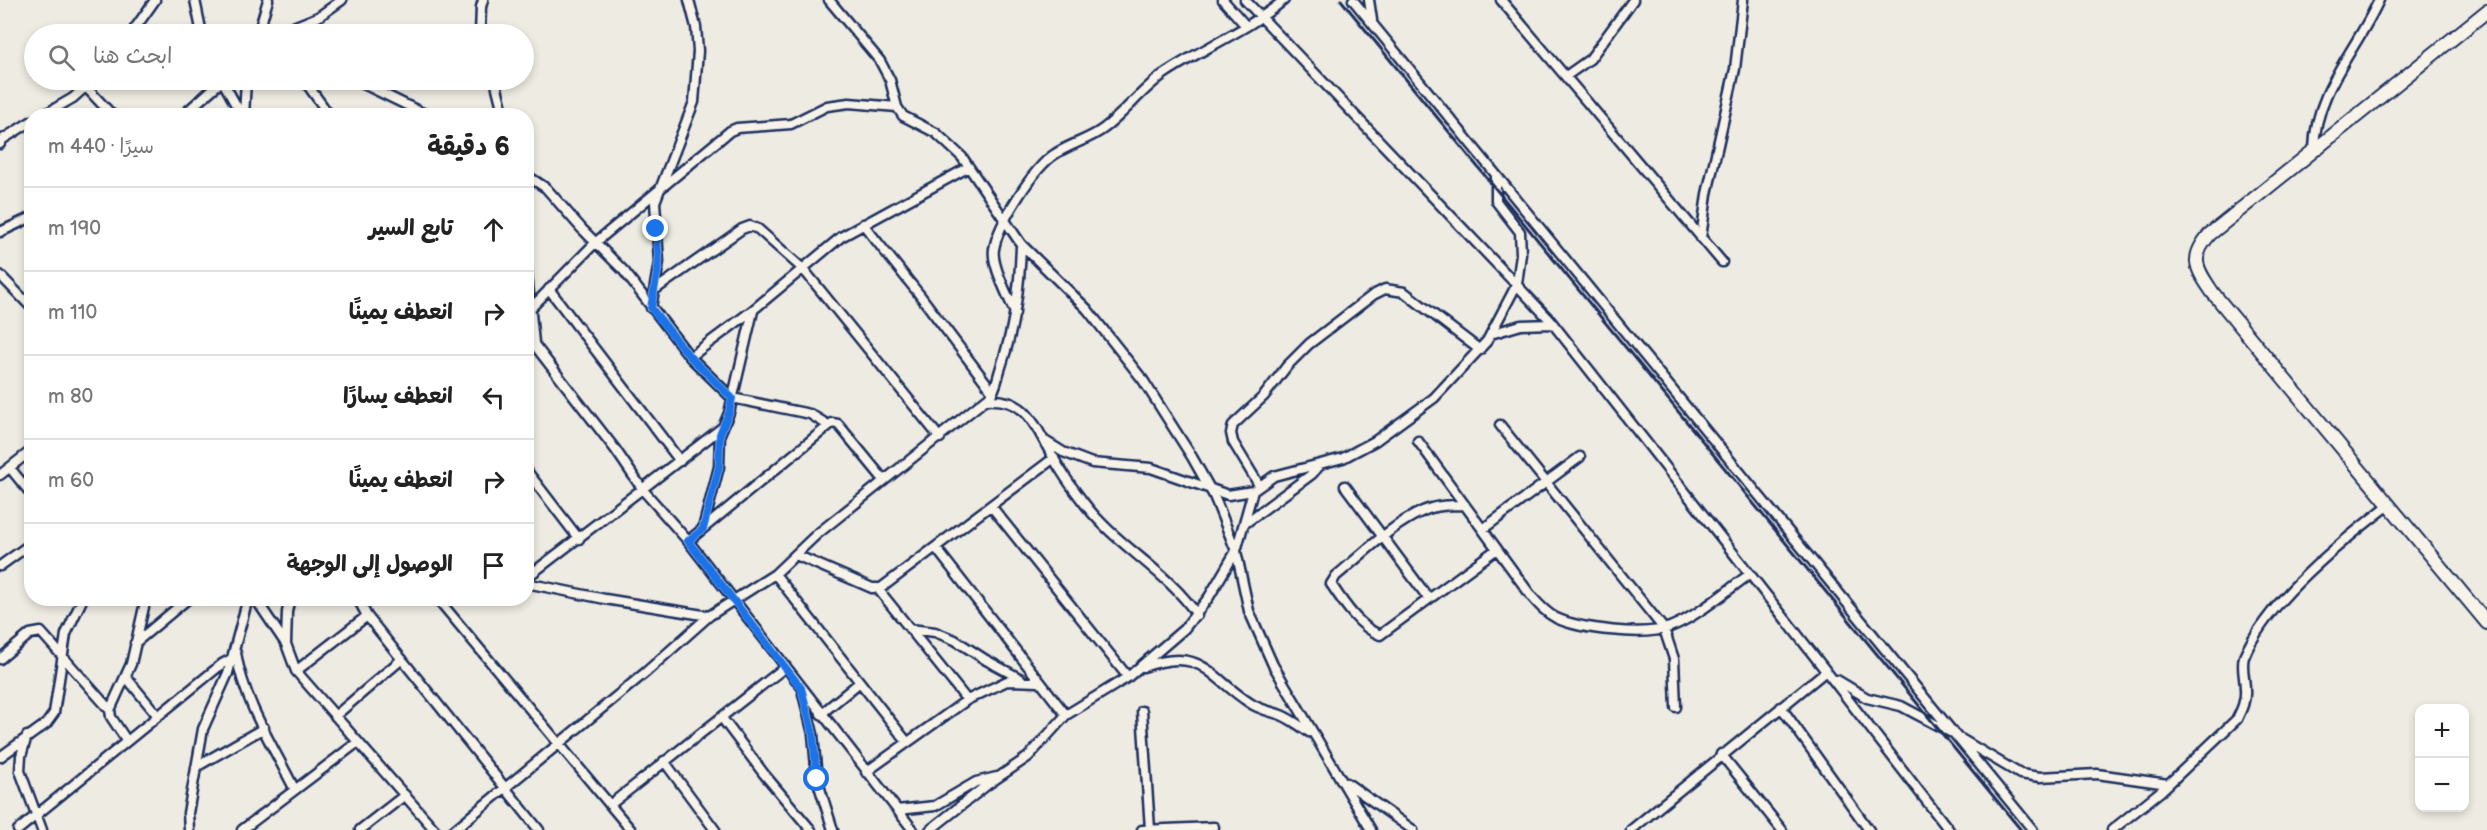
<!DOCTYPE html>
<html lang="ar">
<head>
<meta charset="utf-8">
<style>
	:root { --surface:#fff; --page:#f2f2f2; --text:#222; --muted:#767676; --line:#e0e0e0 }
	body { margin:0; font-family:"Balsamiq Sans","Playpen Sans Arabic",sans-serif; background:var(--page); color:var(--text); direction:rtl }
	.controls { position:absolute; right:18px; bottom:18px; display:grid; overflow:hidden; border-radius:12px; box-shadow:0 3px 9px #0003 }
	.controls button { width:54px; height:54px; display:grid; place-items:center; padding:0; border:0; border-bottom:2px solid var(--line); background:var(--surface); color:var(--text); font:30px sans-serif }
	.stop { position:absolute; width:18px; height:18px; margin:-14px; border:4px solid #1a73e8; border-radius:50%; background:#fff }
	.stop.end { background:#1a73e8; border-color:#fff; box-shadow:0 2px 6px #0008 }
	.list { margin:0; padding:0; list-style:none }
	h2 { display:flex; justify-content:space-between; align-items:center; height:78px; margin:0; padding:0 24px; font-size:26px }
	h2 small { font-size:20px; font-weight:400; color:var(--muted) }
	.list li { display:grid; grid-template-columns:39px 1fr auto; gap:18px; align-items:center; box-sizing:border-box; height:84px; padding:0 24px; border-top:2px solid var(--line) }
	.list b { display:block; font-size:22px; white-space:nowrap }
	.list em { font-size:20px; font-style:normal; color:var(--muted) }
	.icon { flex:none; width:33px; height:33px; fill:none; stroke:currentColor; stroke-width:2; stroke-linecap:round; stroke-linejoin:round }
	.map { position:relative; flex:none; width:2487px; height:830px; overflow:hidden; direction:ltr }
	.search { position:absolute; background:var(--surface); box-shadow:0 3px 9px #0003; left:24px; top:24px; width:510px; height:66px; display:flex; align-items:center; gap:15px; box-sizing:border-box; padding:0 21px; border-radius:33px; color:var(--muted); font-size:22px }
	.panel { position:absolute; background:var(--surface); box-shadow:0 3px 9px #0003; left:24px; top:108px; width:510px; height:498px; border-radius:24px; direction:rtl }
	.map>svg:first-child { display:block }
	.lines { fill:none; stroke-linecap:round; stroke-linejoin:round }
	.street-casing { stroke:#1b2f5e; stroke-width:13 }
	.secondary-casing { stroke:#1b2f5e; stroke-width:16 }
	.street { stroke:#f7f3e8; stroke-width:8 }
	.secondary { stroke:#f7f3e8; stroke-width:12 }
	.rail { stroke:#1b2f5e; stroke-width:3 }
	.route { stroke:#1a73e8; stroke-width:8 }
</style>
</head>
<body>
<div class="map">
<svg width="2487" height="830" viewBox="0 0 2487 830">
	<rect width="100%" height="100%" fill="#eeebe2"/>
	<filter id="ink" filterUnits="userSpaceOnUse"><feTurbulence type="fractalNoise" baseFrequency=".0167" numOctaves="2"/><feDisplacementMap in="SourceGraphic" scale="12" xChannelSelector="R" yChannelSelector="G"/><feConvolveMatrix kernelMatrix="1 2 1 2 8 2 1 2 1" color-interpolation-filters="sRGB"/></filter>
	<g filter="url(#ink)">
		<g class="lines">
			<defs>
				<path id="street" d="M 195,0 L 202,34
					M 829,0 L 880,61 L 890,80 L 897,107 L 903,116 L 936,133 L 962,157 L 1021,244 L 1087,309 L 1143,380 L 1192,457 L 1214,496 L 1236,551 L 1249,611 L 1273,665 L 1371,830
					M 1223,0 L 1246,26
					M 1245,0 L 1550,320 L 1826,671 L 1949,830
					M 1353,0 L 2033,830
					M 1369,0 L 1372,20
					M 1501,0 L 1722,262
					M 262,24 L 269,34
					M 131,34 L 155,0
					M 258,34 L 268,0
					M 276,34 L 318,17 L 342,0
					M 480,34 L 481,7 L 483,0
					M 1566,76 L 1590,59 L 1633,0
					M 222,80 L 242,116
					M 304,80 L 330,116
					M 355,80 L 429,116
					M 495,80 L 504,116
					M 86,87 L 113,116
					M 42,116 L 73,98 L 93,80
					M 182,116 L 223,80
					M 244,116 L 246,80
					M 0,144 L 3,139 L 32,121
					M 2314,149 C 2315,91 2356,51 2379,0
					M 526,175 L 546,188 L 582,229 L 624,271 L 690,357 L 732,398 L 810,414 L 828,425
					M 863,224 L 919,294 L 993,392
					M 0,232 L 32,217
					M 1701,238 L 1707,194 L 1735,69 L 1743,0
					M 526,265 L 534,343
					M 0,275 L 32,308
					M 549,289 L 680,461
					M 656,289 L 742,229 L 750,226 L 758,229 L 804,270 L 940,438
					M 651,308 L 659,262 L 655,202 L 694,102 L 698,51 L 696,27 L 689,0
					M 526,313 L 596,242 L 730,131 L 737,128 L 791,124 L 827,106 L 849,103 L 897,107
					M 1015,313 C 1009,297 991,265 994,249 C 998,224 1034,167 1055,154 C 1070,144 1088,140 1103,129 C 1125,113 1141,90 1164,74 C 1203,48 1248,30 1284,0
					M 1494,333 L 1521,325 L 1552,324
					M 526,334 L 615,449 L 643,490 L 688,541 L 913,830
					M 690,357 L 753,310 L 841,237 L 969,167
					M 986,400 C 1028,397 1035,427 1053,457 C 1061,472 1071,486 1081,499 C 1113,544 1168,571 1197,615
					M 1500,425 L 1664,629 L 1674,659 L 1676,707
					M 1045,441 L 1063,452 L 1092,463 L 1151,468 L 1228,495 L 1253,491
					M 1418,441 L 1532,597 C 1539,605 1546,613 1556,618 C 1580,629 1645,637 1670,627 C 1697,617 1726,591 1750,574
					M 10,468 L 32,495
					M 526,470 L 579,539
					M 0,475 L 32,450
					M 1259,485 L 1233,442 L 1231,433 L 1233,425 L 1264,396 L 1287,366 L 1309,344 L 1373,295 L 1385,289 L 1404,292 L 1480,350
					M 1345,486 L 1429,599
					M 1465,505 C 1451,505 1436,505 1423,511 C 1391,525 1363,554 1336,576 L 1331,584 C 1343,602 1359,627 1380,635 L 1497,549
					M 991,506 L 1128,677
					M 1244,524 L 1312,474 L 1321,464
					M 703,528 L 719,467 L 720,434 L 729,413 L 753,311
					M 1483,529 L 1580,457
					M 688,541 L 832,423 L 838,424 L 884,480
					M 936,548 L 1066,715
					M 796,555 L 872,588 L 881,588 L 1054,458
					M 0,566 L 32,543
					M 775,574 L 907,742
					M 526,578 L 723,427
					M 526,583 L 605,599 L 709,616
					M 878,589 L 967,700
					M 255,598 L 286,644 L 296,671 L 435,830
					M 351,598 L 378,598
					M 437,598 L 631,830
					M 358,599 L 367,616 L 539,830
					M 910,629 L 935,632 L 955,640 L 986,660 L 1021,679
					M 135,643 L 189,598
					M 286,643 L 287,612 L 290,598
					M 236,653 C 244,702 273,746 295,790
					M 0,659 L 30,634 L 41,632 L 110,710
					M 1143,667 C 1203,646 1208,676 1250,703 C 1260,710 1270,711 1281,715 C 1291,719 1300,726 1309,732
					M 296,671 L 367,616
					M 126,677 L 158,716
					M 1837,680 L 1867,698 L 1901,706 L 1950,732
					M 803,694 L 813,734 L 817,779 L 833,830
					M 1781,707 L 1869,830
					M 1142,711 L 1150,829
					M 821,714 L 860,682
					M 335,716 L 402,659
					M 722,718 L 764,774 L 811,830
					M 27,736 L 21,756 L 20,771 L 42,830
					M 1961,739 L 2020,774 L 2040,777 L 2097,774 L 2168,784
					M 127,741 L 111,717 L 110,710 L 131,664 L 146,598
					M 1721,754 L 1782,830
					M 0,757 L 46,724 L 54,713 L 66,634 L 83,598
					M 664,761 L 715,830
					M 196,767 L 264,728
					M 866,772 L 967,700 L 1007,681 L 1039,682
					M 1347,783 L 1413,830
					M 611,804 L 784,668
					M 897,810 L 935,806 L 976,782 L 997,777
					M 18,830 L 222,664 L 233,658
					M 189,830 L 188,813 L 203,729 L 228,673 L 248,598
					M 242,830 L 358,742
					M 360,830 L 405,795
					M 454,830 L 646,672 L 709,616 L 775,574 L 816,535 L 990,396 C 996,389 997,379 1000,370 C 1014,329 1020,288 1021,244
					M 930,830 L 987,785 L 1028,757 L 1066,715 L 1128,677 L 1184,629 L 1209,597 L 1236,551 L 1253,491 L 1274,476 L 1343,458 L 1375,441 L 1434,398 L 1487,341 L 1517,284 L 1521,254 L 1520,232 L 1496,201 L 1496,175
					M 1142,830 L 1214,827
					M 1631,830 L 1826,671
					M 2112,830 L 2161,791 L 2237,719 C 2242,709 2246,700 2245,689 C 2245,679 2241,666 2244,657 C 2266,602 2342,541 2389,505"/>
				<path id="secondary" d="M 2487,11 L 2210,234 C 2188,259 2197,269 2213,293 L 2487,623"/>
			</defs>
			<use href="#street" class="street-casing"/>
			<use href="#secondary" class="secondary-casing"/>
			<use href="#street" class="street"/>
			<use href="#secondary" class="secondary"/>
			<path class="rail" d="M 1341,0 L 2021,830"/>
		</g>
	</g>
	<g class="lines" filter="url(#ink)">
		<path class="route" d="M 656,229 L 659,262 L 651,308 L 690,357 L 732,398 L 729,413 L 720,434 L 719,467 L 703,529 L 688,541 L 801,688 L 813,734 L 817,779"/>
	</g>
</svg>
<div class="controls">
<button>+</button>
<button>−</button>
</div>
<div class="stop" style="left:817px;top:779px"></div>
<div class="stop end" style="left:656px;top:229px"></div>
<div class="search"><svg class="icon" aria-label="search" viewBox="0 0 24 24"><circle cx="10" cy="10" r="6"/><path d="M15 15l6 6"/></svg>ابحث هنا</div>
<section class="panel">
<h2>6 دقيقة<small>سيرًا · 440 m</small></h2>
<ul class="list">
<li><svg class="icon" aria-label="ahead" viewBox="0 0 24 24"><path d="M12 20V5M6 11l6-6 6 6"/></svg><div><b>تابع السير</b></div><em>190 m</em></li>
<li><svg class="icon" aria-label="right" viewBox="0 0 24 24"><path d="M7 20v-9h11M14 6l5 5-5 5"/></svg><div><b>انعطف يمينًا</b></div><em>110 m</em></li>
<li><svg class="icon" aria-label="left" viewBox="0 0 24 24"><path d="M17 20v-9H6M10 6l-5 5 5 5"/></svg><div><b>انعطف يسارًا</b></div><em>80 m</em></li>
<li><svg class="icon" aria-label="right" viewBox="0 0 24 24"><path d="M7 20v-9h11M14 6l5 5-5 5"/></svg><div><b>انعطف يمينًا</b></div><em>60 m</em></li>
<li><svg class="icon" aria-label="arrive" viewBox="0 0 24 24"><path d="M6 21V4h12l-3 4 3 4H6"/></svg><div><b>الوصول إلى الوجهة</b></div></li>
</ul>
</section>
</div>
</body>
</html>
